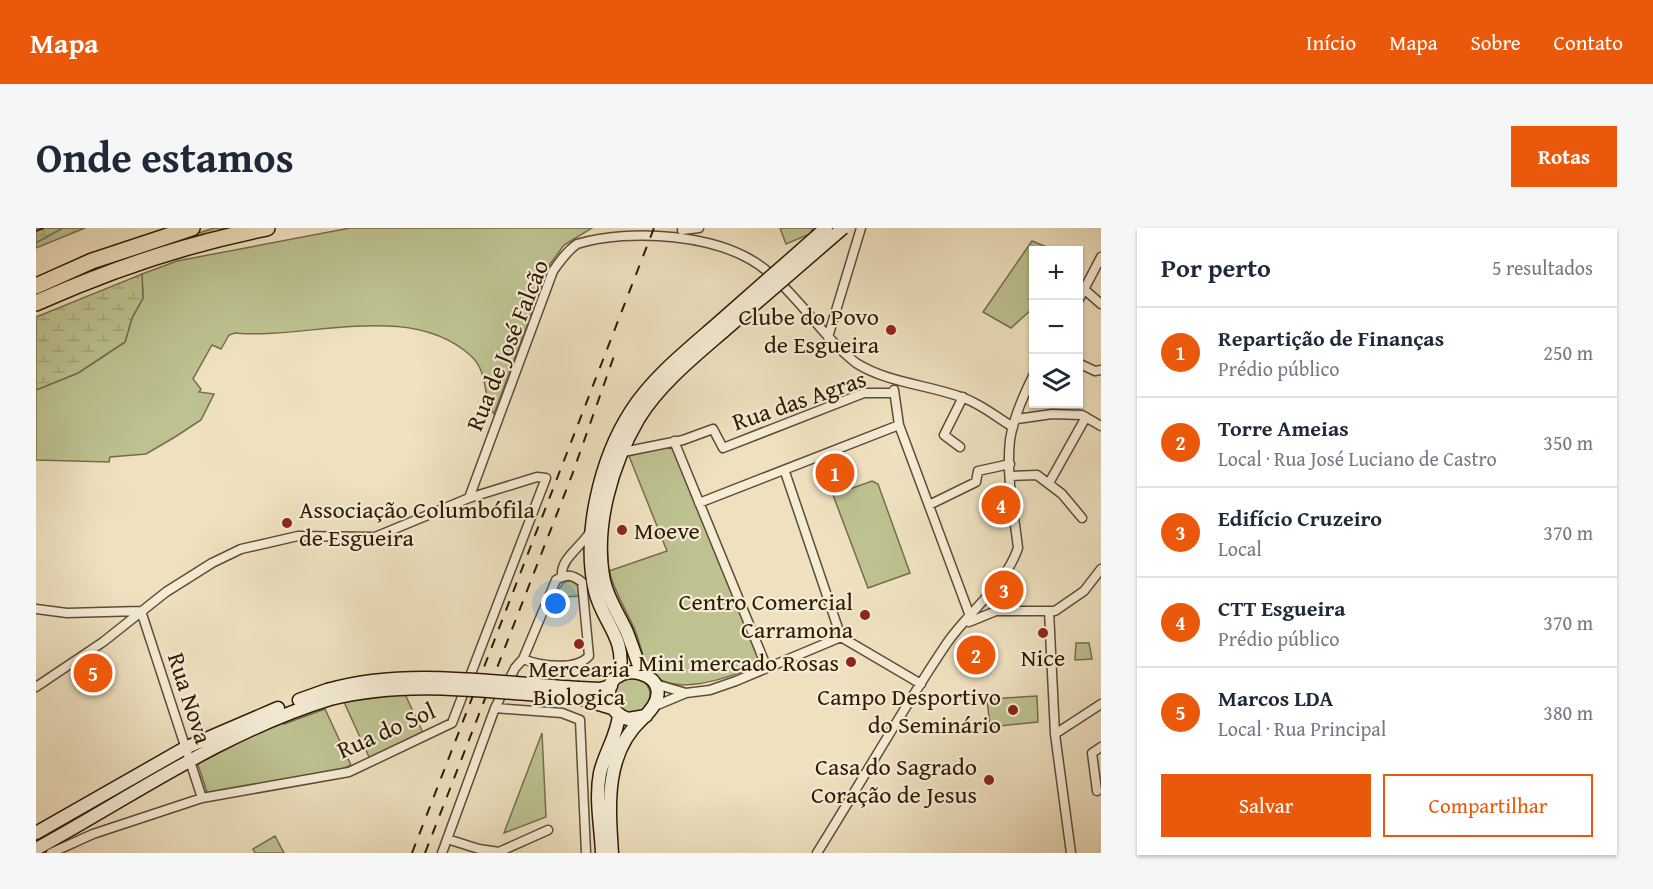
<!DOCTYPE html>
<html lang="pt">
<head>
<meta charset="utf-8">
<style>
	:root { --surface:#fff; --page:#f6f6f7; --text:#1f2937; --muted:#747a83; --line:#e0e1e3; --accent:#ea580c }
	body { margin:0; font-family:"Gentium Book Plus",serif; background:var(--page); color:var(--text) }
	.controls { position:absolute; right:18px; top:18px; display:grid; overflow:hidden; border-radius:0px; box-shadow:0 2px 4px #0004 }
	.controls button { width:54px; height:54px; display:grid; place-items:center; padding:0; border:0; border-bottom:2px solid var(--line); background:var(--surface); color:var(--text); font:30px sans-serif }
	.you { position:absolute; left:520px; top:376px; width:21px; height:21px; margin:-15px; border:4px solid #fff; border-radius:50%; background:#1a73e8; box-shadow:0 0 0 9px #1a73e833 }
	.badge { display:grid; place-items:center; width:39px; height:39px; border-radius:50%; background:var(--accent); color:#fff; font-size:20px; font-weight:700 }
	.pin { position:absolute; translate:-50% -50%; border:3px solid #fff; box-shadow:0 2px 6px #0006 }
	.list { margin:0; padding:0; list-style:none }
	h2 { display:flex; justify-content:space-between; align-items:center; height:78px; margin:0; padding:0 24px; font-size:26px }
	h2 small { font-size:20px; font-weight:400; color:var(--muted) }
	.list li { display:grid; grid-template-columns:39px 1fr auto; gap:18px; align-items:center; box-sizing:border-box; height:90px; padding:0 24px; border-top:2px solid var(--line) }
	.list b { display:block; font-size:22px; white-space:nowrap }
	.list p { margin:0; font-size:20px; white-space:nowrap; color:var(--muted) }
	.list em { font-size:20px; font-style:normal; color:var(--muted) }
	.actions { display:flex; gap:12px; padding:18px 24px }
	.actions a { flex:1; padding:14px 0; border:2px solid var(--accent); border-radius:0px; text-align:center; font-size:21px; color:var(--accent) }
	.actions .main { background:var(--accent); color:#fff }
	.icon { flex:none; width:33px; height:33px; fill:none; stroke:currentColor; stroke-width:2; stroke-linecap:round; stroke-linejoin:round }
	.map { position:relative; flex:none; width:1065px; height:625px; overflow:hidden; border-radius:0px }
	header { display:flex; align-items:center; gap:36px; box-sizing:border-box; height:84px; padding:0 30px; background:var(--accent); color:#fff }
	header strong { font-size:28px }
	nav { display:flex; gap:33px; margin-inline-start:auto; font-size:21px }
	.intro { display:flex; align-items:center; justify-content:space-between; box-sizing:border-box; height:144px; padding:0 36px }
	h1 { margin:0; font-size:42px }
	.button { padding:15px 27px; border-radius:0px; background:var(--accent); color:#fff; font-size:21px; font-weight:700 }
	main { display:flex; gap:36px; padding:0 36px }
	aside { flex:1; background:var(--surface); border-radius:0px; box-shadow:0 2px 4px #0004 }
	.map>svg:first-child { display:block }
	.green { fill:#bdc290; stroke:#766e4a; stroke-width:1.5 }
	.wetland { fill:url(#wetland-marsh); stroke:#766e4a; stroke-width:1.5 }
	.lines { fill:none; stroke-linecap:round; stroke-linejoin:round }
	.stream { stroke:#727b73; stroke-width:2 }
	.street-casing { stroke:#5f4c32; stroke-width:11 }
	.secondary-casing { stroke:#2f1a03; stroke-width:15 }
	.highway-casing { stroke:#2f1a03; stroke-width:18 }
	.street { stroke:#f5ecd6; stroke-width:8 }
	.secondary { stroke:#f5ecd6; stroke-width:12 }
	.highway { stroke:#efe1c0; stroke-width:15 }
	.rail { stroke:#2f1a03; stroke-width:2; stroke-dasharray:10 10; stroke-linecap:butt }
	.secondary-bridge-casing { stroke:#2f1a03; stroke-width:15; stroke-linecap:butt }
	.secondary-bridge { stroke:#f5ecd6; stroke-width:12 }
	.poi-dot { fill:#8f2418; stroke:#f5ecd6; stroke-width:2 }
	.labels { text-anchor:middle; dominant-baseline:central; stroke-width:4.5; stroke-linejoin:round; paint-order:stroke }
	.poi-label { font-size:24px; fill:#2f1a03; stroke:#f5ecd6; text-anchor:end }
	.street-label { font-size:24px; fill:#2f1a03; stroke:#f5ecd6 }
</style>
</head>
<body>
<header>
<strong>Mapa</strong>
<nav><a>Início</a><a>Mapa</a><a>Sobre</a><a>Contato</a></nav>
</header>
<div class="intro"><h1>Onde estamos</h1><a class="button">Rotas</a></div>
<main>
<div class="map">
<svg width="1065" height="625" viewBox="0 0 1065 625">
	<defs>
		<pattern id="wetland-marsh" width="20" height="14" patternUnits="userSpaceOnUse" patternTransform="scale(1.5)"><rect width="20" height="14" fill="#bdc290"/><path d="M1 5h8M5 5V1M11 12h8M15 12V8" fill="none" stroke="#a3a67b"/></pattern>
	</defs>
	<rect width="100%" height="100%" fill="#efe1c0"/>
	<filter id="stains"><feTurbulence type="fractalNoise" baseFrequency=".00333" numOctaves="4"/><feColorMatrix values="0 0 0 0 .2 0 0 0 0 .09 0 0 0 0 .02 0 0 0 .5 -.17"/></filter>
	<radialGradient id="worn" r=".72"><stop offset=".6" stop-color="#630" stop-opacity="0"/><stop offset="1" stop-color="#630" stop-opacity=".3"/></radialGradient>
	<path class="green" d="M 178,0 L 202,0 L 0,69 L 0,63 L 29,50 Z
		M 314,0 L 556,0 L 528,17 L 514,36 L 458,186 C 446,169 453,144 435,128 C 374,72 271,112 199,105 L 193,107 L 185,121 L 176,117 L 157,151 L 165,161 L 163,164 L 178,166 L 165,192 L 139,209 L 110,226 L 74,229 L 73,234 L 0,232 L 0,162 L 42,145 L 89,114 L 96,90 L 107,70 L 106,46 L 141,33 Z
		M 744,0 L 777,0 L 774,6 L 750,16 Z
		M 996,13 L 1018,22 L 998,22 L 997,80 L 975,100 L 947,84 Z
		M 635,216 L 725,437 C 698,447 634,474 613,441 C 606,430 604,414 599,402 C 590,382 579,365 573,343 L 631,323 L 593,228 Z
		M 836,253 L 842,256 L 874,345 L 832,360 L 797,267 Z
		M 535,353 L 544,359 L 544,368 L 528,369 L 523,361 L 528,354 Z
		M 1040,415 L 1053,415 L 1056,431 L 1039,432 Z
		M578 467a18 18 0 1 1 36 0a18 18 0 1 1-36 0Z
		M 369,466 L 388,507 L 334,531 L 308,474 Z
		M 1001,468 L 1002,494 L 954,499 L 951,471 Z
		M 289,481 L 315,537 L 297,545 L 172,567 L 161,534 L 245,492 L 248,496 Z
		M 506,505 L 510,589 L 468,605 Z
		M 239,608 L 248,625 L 219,625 L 217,621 Z"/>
	<path class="wetland" d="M 0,0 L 49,0 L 0,20 Z
		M 106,46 L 107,70 L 96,90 L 89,114 L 42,145 L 0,162 L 0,89 Z"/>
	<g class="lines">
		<path class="stream" d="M 0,15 L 27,0"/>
		<defs>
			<path id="street" d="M 646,2 L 663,0
				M 1049,62 L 1065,76
				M 1042,73 L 1065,29
				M 792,109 L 825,0
				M 1042,135 L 1059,143 L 1065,142
				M 858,162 L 863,197 L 934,388
				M 981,191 L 1016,186 L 1046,187 L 1065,198
				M 638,213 L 731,440
				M 924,219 L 908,207 L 927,169
				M 587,224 L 647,212 L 677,201 L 687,220 L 828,165 L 858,165
				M 749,244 L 805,409
				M 974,248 L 1001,247 L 1026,266 L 1046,290
				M 1013,255 L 1050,189
				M 433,270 L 517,43 C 524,33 531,23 541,16 C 593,0 686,5 731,43 C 764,70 786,108 820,135 C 852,155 889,156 925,169 C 944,175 960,189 977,199
				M 663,275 L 863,197
				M 893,277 L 940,254 L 942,243 L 974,236
				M 526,348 C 524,331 545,319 554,304
				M 0,381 L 31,385 L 105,383
				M 105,383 L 166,570
				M 1013,383 L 1019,506 L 1035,625
				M 933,394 L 960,383 L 1019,383 L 1048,363 L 1065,341
				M 805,409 L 885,456
				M 619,456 L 650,465
				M 0,459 L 67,414 L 130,364 L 176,335 L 205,321 L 262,308 L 339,309 L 433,270 L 501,249 L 510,250 L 416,495 L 313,544 L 166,570 L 57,606 L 15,625
				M 619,478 L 650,465 L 674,462 L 700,453 L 805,409
				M 459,480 L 526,485 L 544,492 L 550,625
				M 1019,506 L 1065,476
				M 1061,563 L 1056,525 L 1065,519
				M 411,611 L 443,621 L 463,624 L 512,602
				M 406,625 L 459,480 L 479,440 L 487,431 L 520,352 C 530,346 536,346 546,354 L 553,428 C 540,443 504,438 487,431
				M 781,625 C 825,555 865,483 911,415 C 933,383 969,358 982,320 C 978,285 970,248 974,212 C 977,191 988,166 998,146"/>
			<path id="secondary" d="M 606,445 C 600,431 596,416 590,402 C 582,385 572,371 568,353 C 557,299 576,236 603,190 C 624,156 659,128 689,102
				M 583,448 C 591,409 567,396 559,363 C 546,307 564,231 595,183 C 616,150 651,122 681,96
				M 543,460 L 564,461 L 575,458
				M 542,470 L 576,480
				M 263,472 L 291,462
				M 0,605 L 149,520 L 242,480
				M 0,621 C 97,568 187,504 294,471
				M 566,625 C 565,599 559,571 564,545 C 569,524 581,508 583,487
				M 576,625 C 573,579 568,526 606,491 C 658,444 563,424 574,472 C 576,482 583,488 592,491 L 610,488"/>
			<path id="highway" d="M 0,58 L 56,33 L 156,0
				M 0,75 C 76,41 149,16 231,0"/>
		</defs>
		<use href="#street" class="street-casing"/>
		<use href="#secondary" class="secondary-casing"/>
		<use href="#highway" class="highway-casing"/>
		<use href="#street" class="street"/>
		<use href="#secondary" class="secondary"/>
		<use href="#highway" class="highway"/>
		<path class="rail" d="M 0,3 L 8,0
			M 376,625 L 618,0
			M 389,625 L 536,247 L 578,128"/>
		<defs>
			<path id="secondary-bridge" d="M 681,96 L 790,0
				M 689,102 L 807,0
				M 291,462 C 371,439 460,455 543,460
				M 294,471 C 374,450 460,465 542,470"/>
		</defs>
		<use href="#secondary-bridge" class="secondary-bridge-casing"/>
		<use href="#secondary-bridge" class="secondary-bridge"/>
	</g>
	<g class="poi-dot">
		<circle cx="855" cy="102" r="6"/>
		<circle cx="251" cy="295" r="6"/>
		<circle cx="586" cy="302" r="6"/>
		<circle cx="829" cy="387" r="6"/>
		<circle cx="1007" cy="405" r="6"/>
		<circle cx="543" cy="416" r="6"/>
		<circle cx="815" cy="434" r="6"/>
		<circle cx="977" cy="482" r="6"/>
		<circle cx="953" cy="552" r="6"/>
	</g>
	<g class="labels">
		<g class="poi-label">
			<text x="843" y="88">Clube do Povo<tspan x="843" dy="28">de Esgueira</tspan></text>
			<text x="263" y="281" text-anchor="start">Associação Columbófila<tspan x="263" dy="28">de Esgueira</tspan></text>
			<text x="598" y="302" text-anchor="start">Moeve</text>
			<text x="817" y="373">Centro Comercial<tspan x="817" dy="28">Carramona</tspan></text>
			<text x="1007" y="429" text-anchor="middle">Nice</text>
			<text x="803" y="434">Mini mercado Rosas</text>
			<text x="543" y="440" text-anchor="middle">Mercearia<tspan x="543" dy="28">Biologica</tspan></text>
			<text x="965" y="468">Campo Desportivo<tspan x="965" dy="28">do Seminário</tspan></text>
			<text x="941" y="538">Casa do Sagrado<tspan x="941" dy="28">Coração de Jesus</tspan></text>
		</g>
		<g class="street-label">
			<text transform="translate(471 117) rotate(-68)">Rua de José Falcão</text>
			<text transform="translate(763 172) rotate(-19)">Rua das Agras</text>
			<text transform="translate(154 470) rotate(72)">Rua Nova</text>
			<text transform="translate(350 502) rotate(-24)">Rua do Sol</text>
		</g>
	</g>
	<rect width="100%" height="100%" filter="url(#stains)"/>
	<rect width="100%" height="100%" fill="url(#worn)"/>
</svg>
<div class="controls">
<button>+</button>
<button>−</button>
<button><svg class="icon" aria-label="layers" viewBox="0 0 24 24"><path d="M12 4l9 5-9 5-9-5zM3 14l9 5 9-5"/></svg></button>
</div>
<div class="you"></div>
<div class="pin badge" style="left:799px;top:245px">1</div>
<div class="pin badge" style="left:940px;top:427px">2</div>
<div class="pin badge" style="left:968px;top:362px">3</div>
<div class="pin badge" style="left:965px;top:277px">4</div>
<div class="pin badge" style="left:57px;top:445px">5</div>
</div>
<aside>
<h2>Por perto<small>5 resultados</small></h2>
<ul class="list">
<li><span class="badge">1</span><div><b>Repartição de Finanças</b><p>Prédio público</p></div><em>250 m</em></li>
<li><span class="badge">2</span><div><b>Torre Ameias</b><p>Local · Rua José Luciano de Castro</p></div><em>350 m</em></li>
<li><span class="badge">3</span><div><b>Edifício Cruzeiro</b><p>Local</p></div><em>370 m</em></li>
<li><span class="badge">4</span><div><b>CTT Esgueira</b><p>Prédio público</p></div><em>370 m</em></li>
<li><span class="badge">5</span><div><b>Marcos LDA</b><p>Local · Rua Principal</p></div><em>380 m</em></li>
</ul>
<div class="actions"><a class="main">Salvar</a><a>Compartilhar</a></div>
</aside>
</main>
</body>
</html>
